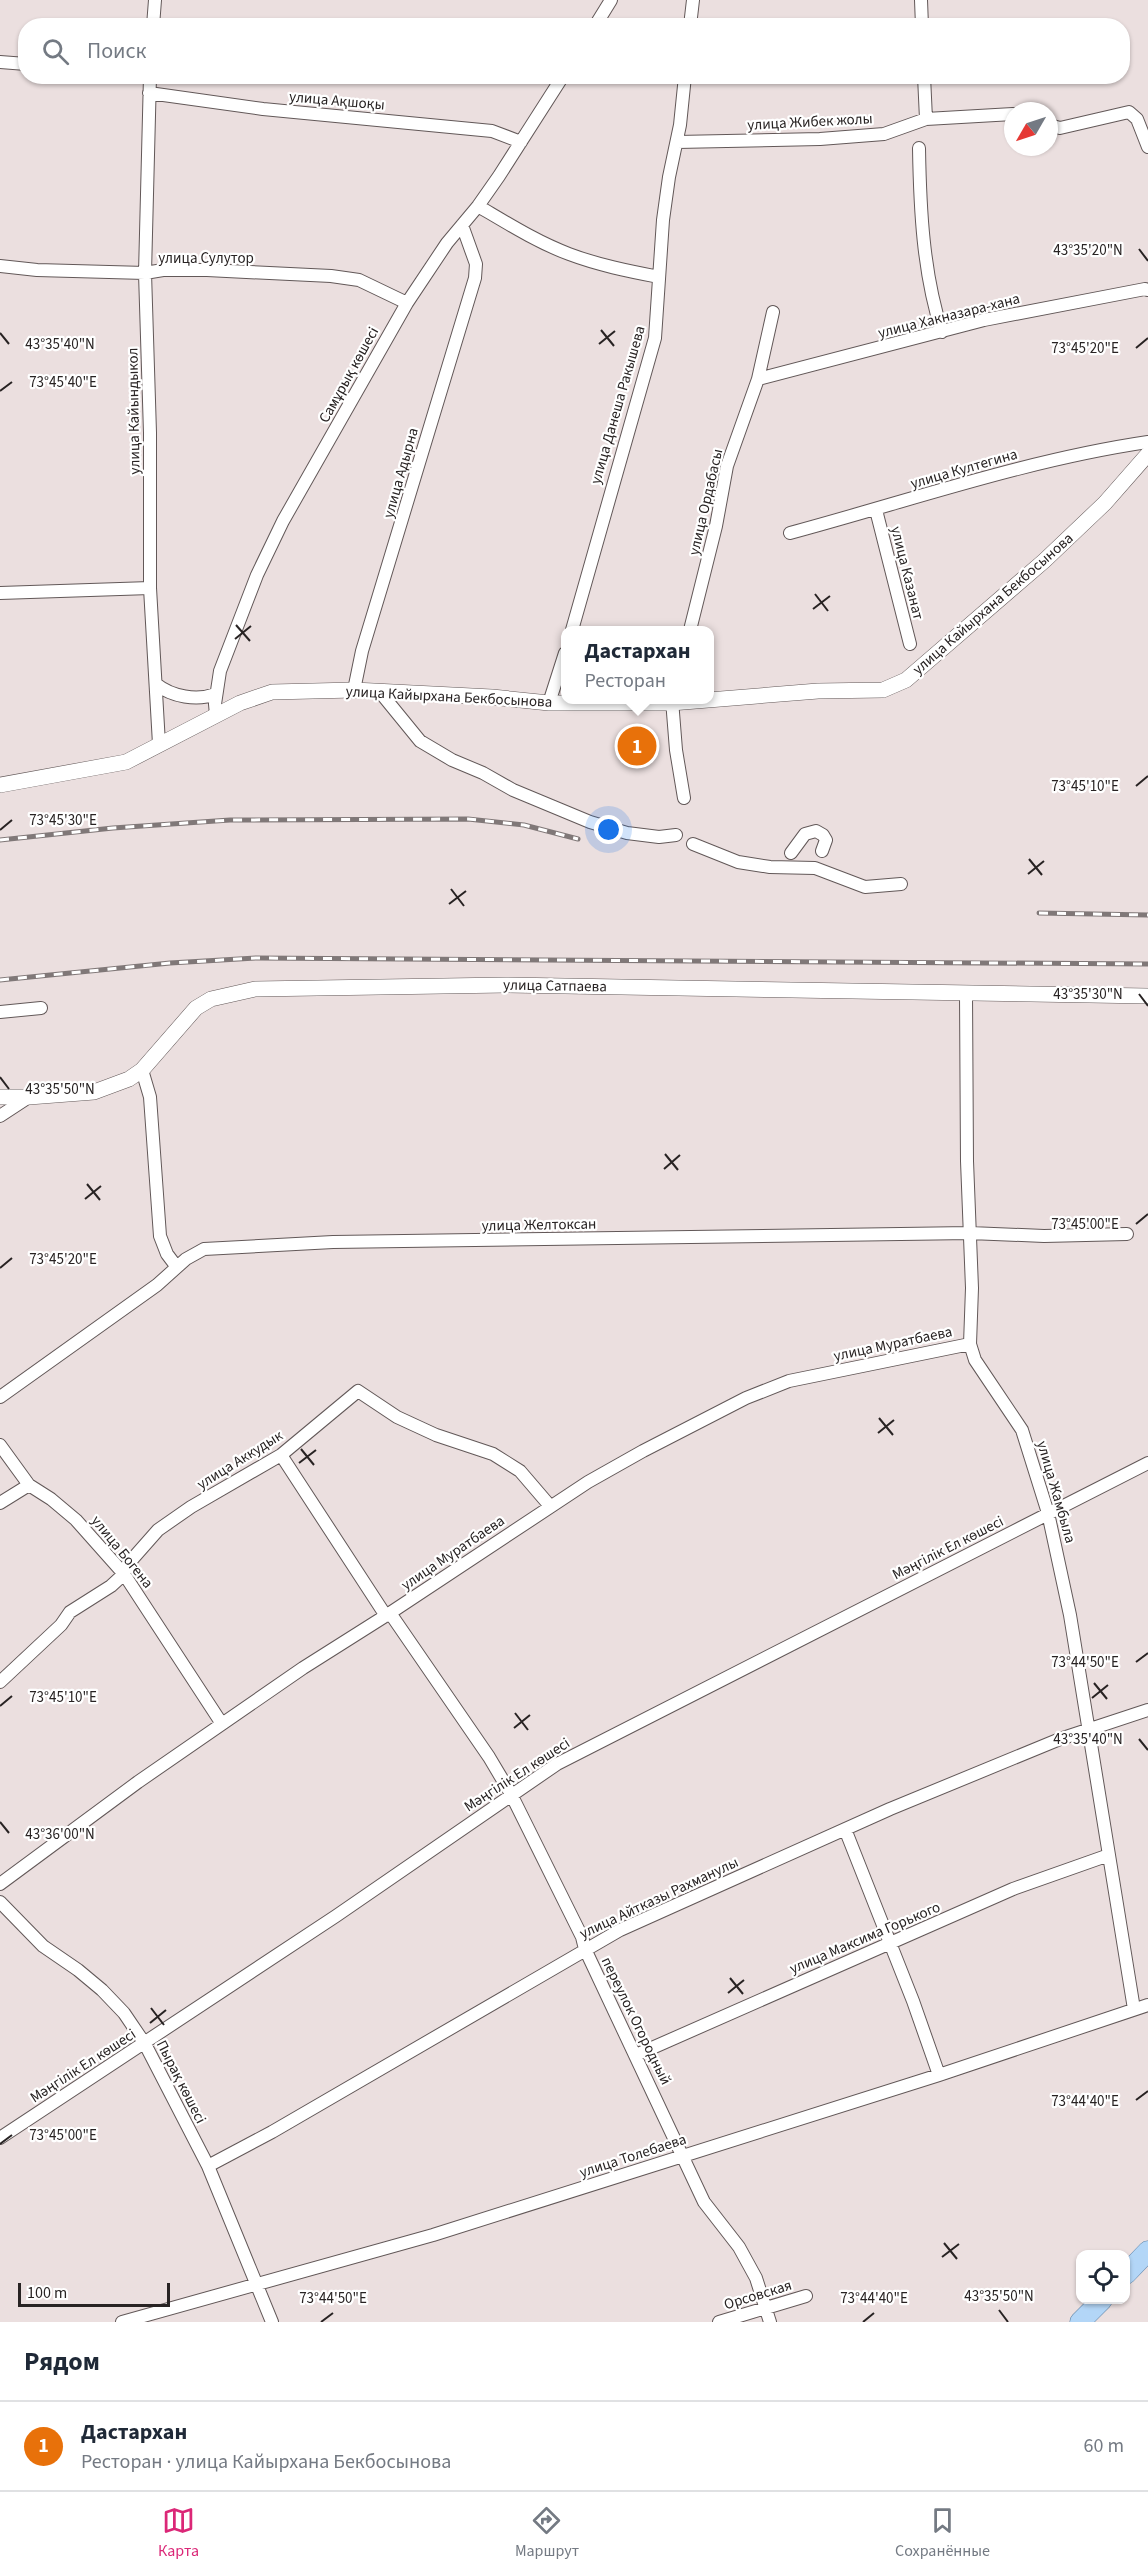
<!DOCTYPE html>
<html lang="ru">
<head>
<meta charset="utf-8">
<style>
	:root { --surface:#fff; --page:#f6f6f7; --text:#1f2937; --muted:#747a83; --line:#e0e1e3; --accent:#db2777 }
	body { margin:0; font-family:"Source Sans 3",sans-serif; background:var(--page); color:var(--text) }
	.controls { position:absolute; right:18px; bottom:18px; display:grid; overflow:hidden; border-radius:12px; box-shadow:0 2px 4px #0004 }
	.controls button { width:54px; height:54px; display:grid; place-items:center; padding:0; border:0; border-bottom:2px solid var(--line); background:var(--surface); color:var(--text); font:30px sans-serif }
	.compass { position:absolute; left:1004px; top:102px; width:54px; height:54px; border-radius:50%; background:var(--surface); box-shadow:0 2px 4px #0004; rotate:231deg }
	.scale { position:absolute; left:18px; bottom:15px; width:152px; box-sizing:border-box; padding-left:6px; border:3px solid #282323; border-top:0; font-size:16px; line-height:21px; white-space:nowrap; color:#282323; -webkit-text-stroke:4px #fff; paint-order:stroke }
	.you { position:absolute; left:609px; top:830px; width:21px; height:21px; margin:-15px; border:4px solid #fff; border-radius:50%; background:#1a73e8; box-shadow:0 0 0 9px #1a73e833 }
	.badge { display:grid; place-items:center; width:39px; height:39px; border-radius:50%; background:var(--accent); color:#fff; font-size:20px; font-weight:700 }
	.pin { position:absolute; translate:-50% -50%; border:3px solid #fff; box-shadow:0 2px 6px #0006 }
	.popup { position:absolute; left:561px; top:626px; width:153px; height:78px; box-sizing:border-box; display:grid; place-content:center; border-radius:12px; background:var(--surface); filter:drop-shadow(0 2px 4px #0005); font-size:20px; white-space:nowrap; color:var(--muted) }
	.popup b { font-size:22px; color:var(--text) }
	.popup::after { content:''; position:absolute; left:50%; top:100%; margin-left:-12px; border:12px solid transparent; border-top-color:var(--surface) }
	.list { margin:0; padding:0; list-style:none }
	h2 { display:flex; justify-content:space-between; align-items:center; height:78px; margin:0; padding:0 24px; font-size:26px }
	h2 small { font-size:20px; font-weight:400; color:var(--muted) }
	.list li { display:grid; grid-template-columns:39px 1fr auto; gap:18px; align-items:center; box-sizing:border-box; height:90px; padding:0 24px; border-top:2px solid var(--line) }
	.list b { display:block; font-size:22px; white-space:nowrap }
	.list p { margin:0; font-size:20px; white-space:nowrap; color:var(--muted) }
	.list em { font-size:20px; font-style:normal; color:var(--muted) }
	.icon { flex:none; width:33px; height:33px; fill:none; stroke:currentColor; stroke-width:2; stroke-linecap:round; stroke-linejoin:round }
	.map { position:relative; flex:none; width:1148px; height:2322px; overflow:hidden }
	.search { position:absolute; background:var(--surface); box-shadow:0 2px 4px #0004; left:18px; right:18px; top:18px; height:66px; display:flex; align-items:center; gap:15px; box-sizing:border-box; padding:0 21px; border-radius:24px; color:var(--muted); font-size:22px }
	.sheet { height:168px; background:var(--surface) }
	nav { display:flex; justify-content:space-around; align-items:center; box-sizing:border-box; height:84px; border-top:2px solid var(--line); background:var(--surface); font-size:16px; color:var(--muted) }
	nav a { display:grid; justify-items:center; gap:3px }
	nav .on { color:var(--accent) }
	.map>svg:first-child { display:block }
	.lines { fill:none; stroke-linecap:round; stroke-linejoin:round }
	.minor-casing { stroke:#625858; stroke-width:14 }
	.tertiary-casing { stroke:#625858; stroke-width:16 }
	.primary-casing { stroke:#6186a9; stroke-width:21 }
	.minor { stroke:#fff; stroke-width:12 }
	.tertiary { stroke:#fff; stroke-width:15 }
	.primary { stroke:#b3d6f7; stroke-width:20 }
	.rail-casing { stroke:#807878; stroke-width:5 }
	.rail { stroke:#fff; stroke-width:3; stroke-dasharray:9; stroke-linecap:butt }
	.ticks { fill:none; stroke:#282323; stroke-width:2 }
	.labels { text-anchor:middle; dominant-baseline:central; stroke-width:4.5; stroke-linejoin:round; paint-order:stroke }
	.street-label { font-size:15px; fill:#282323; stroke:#fff }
	.ticks-label { font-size:15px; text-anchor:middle; fill:#282323; stroke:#fff; stroke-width:4.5; stroke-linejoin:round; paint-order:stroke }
</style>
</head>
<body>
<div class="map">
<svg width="1148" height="2322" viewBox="0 0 1148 2322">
	<rect width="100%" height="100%" fill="#ebdfdf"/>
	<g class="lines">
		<defs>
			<path id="minor" d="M 921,0 L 922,26
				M 153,26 L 155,0
				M 595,26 L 611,0
				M 690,26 L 693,0
				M 0,62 L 26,64
				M 150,76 L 145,273 L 150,433 L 150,588 L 159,744
				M 924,76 L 926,119
				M 149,93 L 263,109 L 492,131 L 521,142
				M 1049,125 L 1060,128 L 1129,112 L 1137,119 L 1148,147
				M 677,142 L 820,139 L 884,134 L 926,119 L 1013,114
				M 919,148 C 920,209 923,273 942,332
				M 478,206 C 507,223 537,242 569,254 C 598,265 628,271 659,277
				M 0,266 L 37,270 L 145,273 L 163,270 L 207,270 L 331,276 L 359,280 L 407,303
				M 758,379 L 984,320 L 1145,289 L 1148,290
				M 876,510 L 910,644
				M 790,533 C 909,501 1026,460 1148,442
				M 0,593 L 150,588
				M 572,630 L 655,338 L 663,220 L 669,177 L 680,125 L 685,76
				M 690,630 L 716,526 L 727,466 L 758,379 L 773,312
				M 156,684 C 172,697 197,701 216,694
				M 354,690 L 362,651 L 475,278 L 476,264 L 462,225
				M 380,692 L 420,741 L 452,760 L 483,773 L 513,790 L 590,822 L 627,833 L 659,837 L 676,835
				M 672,700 L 676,750 L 684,798
				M 549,703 L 565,653
				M 216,715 L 215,704 L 220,671 L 257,575 L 283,521 L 407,303 L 447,243 L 478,206 L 499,176 L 563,76
				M 693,844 L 738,862 L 770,867 L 815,868 L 865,887 L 901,884
				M 791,853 L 805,834 L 816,831 L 823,835 L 826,840 L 822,851
				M 966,994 L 967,1161 L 972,1288 L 970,1344 L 975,1360 L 1022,1430 L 1048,1513 L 1070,1615 L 1134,2009
				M 0,1012 L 41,1008
				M 142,1070 L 150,1097 L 160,1236 L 167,1254 L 176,1266
				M 0,1116 L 29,1097
				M 0,1397 L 157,1285 L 186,1259 L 204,1249 L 333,1242 L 970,1233 L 1044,1236 L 1127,1234
				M 0,1445 L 29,1485 L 51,1499 L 76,1520 L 124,1574 L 222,1724
				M 281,1455 L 386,1616
				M 0,1503 L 29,1485
				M 390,1613 L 489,1757 L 511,1794 L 582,1937 L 585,1949 L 704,2202 L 739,2247 L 756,2278 L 770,2322
				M 0,1682 L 61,1625 L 70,1612 L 111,1586 L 124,1574 L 128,1564 L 158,1530 L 191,1507 L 281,1455 L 358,1391 L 397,1417 L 436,1435 L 493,1454 L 520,1471 L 550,1506
				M 845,1829 L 913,2001 L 939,2075
				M 0,1884 L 138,1782 L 303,1668 L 390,1613 L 588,1482 L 643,1451 L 746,1398 L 789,1381 L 970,1344
				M 0,1902 L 43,1946 L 78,1970 L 102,1990 L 124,2013 L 145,2044 L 208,2166 L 272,2322
				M 636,2055 L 1013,1889 L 1109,1855
				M 0,2138 L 336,1916 L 557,1764 L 1148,1463
				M 208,2166 L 272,2132 L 620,1930 L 890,1809 L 1060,1739 L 1148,1710
				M 122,2322 L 433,2235 L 939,2075 L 1148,2005
				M 719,2322 L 806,2296"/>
			<path id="tertiary" d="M 0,785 L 126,762 L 240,703 L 272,692 L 354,690 L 492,697 L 549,703 L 671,703 L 818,691 L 883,690 L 906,680 L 1044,561 L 1105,503 L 1148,454
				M 0,1097 L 29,1097 L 94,1092 L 129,1079 L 142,1070 L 196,1008 L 211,999 L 255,989 L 506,985 L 1148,996"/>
			<path id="primary" d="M 1126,2274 L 1148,2251
				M 1080,2322 L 1102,2300"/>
		</defs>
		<use href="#minor" class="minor-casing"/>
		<use href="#tertiary" class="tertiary-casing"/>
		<use href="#primary" class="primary-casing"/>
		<use href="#minor" class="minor"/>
		<use href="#tertiary" class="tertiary"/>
		<use href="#primary" class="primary"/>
		<defs>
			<path id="rail" d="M 0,840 L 113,828 L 230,820 L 468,819 L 524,825 L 578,839
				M 1039,913 L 1148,915
				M 0,980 L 170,963 L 256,958 L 1148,964"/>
		</defs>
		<use href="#rail" class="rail-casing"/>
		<use href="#rail" class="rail"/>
	</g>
	<path class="ticks" d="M 1139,249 L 1148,261M 601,330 L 614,346M 0,333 L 9,344M 599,344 L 615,331M 1136,348 L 1148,338M 0,391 L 12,382M 815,594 L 828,611M 813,609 L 830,596M 236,625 L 250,641M 235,639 L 251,626M 1136,786 L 1148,776M 0,830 L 12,820M 1029,859 L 1042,875M 1028,874 L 1044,861M 451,889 L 464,906M 449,904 L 466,891M 1139,994 L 1148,1006M 0,1077 L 9,1089M 665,1154 L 678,1170M 664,1169 L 680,1155M 87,1184 L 100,1200M 85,1199 L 101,1186M 1136,1224 L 1148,1214M 0,1268 L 12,1258M 879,1418 L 893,1435M 878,1433 L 894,1420M 301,1449 L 314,1465M 299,1463 L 316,1450M 1136,1662 L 1148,1653M 1094,1683 L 1107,1699M 1092,1698 L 1108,1685M 0,1706 L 12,1696M 515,1713 L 528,1730M 514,1728 L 530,1715M 1139,1739 L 1148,1750M 0,1822 L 9,1833M 730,1978 L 743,1994M 728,1993 L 744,1980M 151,2008 L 164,2025M 150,2023 L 166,2010M 1136,2100 L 1148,2091M 0,2144 L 12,2135M 944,2243 L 957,2259M 942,2257 L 959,2244M 999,2310 L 1008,2322M 321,2322 L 333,2313M 863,2322 L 874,2313"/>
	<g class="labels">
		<g class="street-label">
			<text transform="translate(337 101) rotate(5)">улица Ақшоқы</text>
			<text transform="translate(810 122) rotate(-3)">улица Жибек жолы</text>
			<text x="206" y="258">улица Сулутор</text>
			<text transform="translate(949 316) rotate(-14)">улица Хакназара-хана</text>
			<text transform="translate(349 375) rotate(-61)">Самұрық көшесі</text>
			<text transform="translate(618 405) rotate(-74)">улица Данеша Ракышева</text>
			<text transform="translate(134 411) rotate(-91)">улица Кайындыкол</text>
			<text transform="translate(964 469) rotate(-16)">улица Култегина</text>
			<text transform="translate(401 473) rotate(-74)">улица Адырна</text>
			<text transform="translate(706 502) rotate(-77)">улица Ордабасы</text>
			<text transform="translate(907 573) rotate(76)">улица Казанат</text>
			<text transform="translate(993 604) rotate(-41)">улица Кайырхана Бекбосынова</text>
			<text transform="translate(449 697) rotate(3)">улица Кайырхана Бекбосынова</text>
			<text transform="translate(555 986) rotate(1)">улица Сатпаева</text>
			<text transform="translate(539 1225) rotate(-1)">улица Желтоксан</text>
			<text transform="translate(893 1344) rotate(-12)">улица Муратбаева</text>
			<text transform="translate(240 1460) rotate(-32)">улица Аккудык</text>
			<text transform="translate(1056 1492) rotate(74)">улица Жамбыла</text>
			<text transform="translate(948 1548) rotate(-27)">Мәңгілік Ел көшесі</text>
			<text transform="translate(122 1552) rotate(51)">улица Богена</text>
			<text transform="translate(453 1553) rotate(-34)">улица Муратбаева</text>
			<text transform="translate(517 1775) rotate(-33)">Мәңгілік Ел көшесі</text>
			<text transform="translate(659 1898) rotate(-25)">улица Айтказы Рахманулы</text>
			<text transform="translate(865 1938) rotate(-23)">улица Максима Горького</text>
			<text transform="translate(636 2021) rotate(64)">переулок Огородный</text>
			<text transform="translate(83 2066) rotate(-33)">Мәңгілік Ел көшесі</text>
			<text transform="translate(181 2082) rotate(63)">Пырақ көшесі</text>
			<text transform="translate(633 2156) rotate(-18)">улица Толебаева</text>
			<text transform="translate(758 2295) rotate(-17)">Орсовская</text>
		</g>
	</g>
	<g class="ticks-label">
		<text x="1088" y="255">43°35'20"N</text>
		<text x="60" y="349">43°35'40"N</text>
		<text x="1085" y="353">73°45'20"E</text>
		<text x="63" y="387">73°45'40"E</text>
		<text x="1085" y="791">73°45'10"E</text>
		<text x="63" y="825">73°45'30"E</text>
		<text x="1088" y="999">43°35'30"N</text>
		<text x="60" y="1094">43°35'50"N</text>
		<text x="1085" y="1229">73°45'00"E</text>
		<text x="63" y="1264">73°45'20"E</text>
		<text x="1085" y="1667">73°44'50"E</text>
		<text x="63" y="1702">73°45'10"E</text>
		<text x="1088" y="1744">43°35'40"N</text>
		<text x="60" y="1839">43°36'00"N</text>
		<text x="1085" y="2106">73°44'40"E</text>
		<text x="63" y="2140">73°45'00"E</text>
		<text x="999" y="2301">43°35'50"N</text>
		<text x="333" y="2303">73°44'50"E</text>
		<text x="874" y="2303">73°44'40"E</text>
	</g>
</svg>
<div class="controls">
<button><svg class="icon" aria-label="locate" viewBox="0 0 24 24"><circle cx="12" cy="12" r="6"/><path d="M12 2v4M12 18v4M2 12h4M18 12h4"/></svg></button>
</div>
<svg class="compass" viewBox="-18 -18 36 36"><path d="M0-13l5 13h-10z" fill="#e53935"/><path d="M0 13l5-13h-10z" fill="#747a83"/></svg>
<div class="scale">100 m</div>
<div class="you"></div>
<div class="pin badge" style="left:637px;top:746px;background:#e8710a">1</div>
<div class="popup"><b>Дастархан</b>Ресторан</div>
<div class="search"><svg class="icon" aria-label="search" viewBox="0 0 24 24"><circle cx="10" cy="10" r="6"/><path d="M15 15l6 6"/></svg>Поиск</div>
</div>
<section class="sheet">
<h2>Рядом<small></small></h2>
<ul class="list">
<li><span class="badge" style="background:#e8710a">1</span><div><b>Дастархан</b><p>Ресторан · улица Кайырхана Бекбосынова</p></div><em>60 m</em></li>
</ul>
</section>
<nav>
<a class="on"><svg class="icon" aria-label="map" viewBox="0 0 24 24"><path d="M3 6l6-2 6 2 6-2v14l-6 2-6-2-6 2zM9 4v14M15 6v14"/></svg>Карта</a>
<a><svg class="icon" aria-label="directions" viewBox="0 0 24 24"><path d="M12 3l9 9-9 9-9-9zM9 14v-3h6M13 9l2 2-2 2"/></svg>Маршрут</a>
<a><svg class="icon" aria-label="saved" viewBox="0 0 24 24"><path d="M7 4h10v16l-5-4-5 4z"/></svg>Сохранённые</a>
</nav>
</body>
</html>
